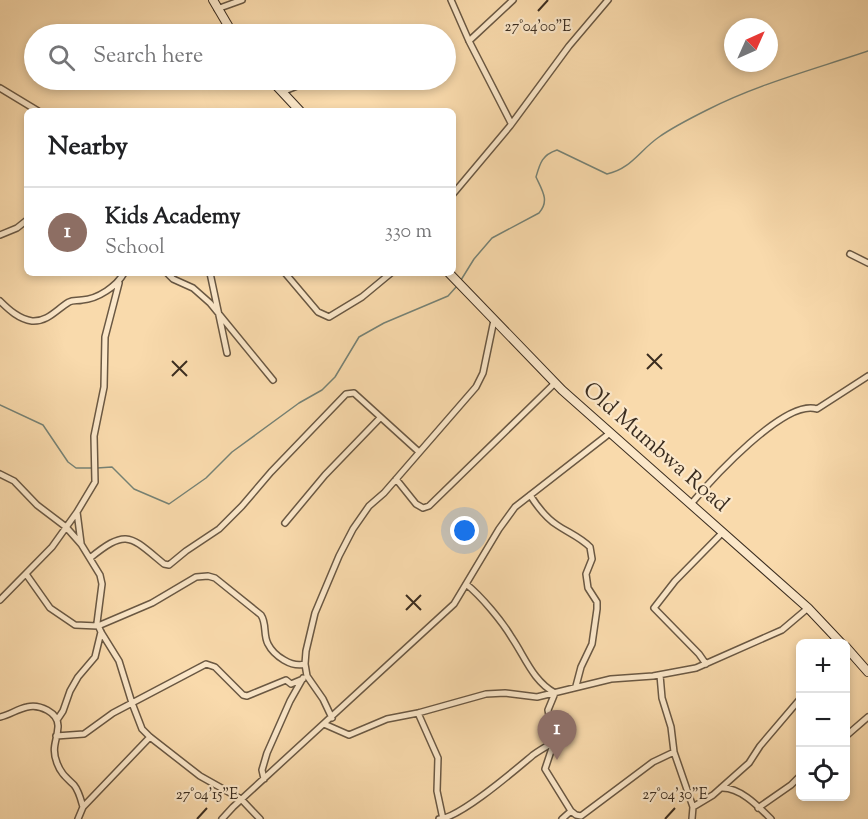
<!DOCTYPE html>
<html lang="en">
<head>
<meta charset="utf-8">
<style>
	:root { --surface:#fff; --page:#f6f6f6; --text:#202124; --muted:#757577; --line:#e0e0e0; --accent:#0b8043 }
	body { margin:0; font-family:"Sorts Mill Goudy",serif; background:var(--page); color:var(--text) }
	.controls { position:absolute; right:18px; bottom:18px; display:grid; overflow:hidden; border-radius:9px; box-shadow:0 3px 9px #0003 }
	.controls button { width:54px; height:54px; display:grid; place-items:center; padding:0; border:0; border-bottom:2px solid var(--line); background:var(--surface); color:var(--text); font:30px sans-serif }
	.compass { position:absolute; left:724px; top:18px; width:54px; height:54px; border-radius:50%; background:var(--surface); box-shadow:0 3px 9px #0003; rotate:45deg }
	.you { position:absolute; left:465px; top:531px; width:21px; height:21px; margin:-15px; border:4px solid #fff; border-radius:50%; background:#1a73e8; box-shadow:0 0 0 9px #1a73e833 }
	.badge { display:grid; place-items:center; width:39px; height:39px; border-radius:50%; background:var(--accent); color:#fff; font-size:20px; font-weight:700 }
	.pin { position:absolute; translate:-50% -50px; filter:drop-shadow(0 2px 3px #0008) }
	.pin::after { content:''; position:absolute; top:32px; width:21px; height:18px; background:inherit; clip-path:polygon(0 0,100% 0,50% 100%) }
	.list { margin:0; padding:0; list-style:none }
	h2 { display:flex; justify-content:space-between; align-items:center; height:78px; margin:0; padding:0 24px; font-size:26px }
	h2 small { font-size:20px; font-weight:400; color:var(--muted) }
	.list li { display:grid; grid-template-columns:39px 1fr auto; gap:18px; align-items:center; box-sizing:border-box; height:90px; padding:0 24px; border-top:2px solid var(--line) }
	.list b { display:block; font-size:22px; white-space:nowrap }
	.list p { margin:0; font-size:20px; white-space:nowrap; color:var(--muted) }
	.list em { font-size:20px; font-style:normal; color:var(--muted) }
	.icon { flex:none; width:33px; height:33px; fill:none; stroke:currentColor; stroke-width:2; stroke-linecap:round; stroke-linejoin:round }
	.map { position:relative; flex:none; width:868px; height:819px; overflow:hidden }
	.search { position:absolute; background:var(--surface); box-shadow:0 3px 9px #0003; left:24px; top:24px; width:432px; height:66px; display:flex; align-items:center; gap:15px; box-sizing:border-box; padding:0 21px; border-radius:33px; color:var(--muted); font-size:22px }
	.panel { position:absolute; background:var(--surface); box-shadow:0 3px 9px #0003; left:24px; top:108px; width:432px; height:168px; border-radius:9px }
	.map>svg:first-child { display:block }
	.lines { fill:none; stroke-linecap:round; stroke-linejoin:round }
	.stream { stroke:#768275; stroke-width:1.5 }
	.street-casing { stroke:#6a5843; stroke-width:8 }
	.secondary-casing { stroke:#3b2d20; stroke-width:10 }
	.street { stroke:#fbe7c9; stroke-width:5 }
	.secondary { stroke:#fbe7c9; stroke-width:8 }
	.ticks { fill:none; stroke:#3b2d20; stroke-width:2 }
	.labels { text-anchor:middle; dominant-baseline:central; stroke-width:4.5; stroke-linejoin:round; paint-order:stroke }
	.street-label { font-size:22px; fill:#3b2d20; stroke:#fbe7c9 }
	.ticks-label { font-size:15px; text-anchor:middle; fill:#3b2d20; stroke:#fbe7c9; stroke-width:4.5; stroke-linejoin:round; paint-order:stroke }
</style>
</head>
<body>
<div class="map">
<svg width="868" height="819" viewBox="0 0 868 819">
	<rect width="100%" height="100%" fill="#f9daac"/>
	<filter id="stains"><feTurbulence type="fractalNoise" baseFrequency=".00333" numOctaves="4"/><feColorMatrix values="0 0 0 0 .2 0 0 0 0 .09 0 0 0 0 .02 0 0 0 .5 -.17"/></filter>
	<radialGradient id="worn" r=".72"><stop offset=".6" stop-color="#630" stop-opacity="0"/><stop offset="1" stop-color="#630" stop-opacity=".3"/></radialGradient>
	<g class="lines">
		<path class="stream" d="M 461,280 L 474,259 L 492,238 L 539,213 C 550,201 542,190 536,177 C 540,163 542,155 557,150 L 607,174 C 631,169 640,150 659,137 C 673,127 691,118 707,110 C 758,84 815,69 868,51
			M 0,405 L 43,425 L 68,462 L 76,468 L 93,468
			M 97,468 L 112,467 L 134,489 L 169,504 L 206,478 L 232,452 L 299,403 L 322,390 L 335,377 L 359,337 L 384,323 L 448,296 L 457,286"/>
		<defs>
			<path id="street" d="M 451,0 L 469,41 L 511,123
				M 217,9 L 242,0
				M 469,41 L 513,0
				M 0,88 L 38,111
				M 282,92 L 312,80
				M 453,194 L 510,126 L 569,46 L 608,0
				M 0,235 L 17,228 L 27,220
				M 850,254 L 868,263
				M 167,273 L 173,279 L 193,288 L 210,303 L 273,380
				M 210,273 L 227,353
				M 285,273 L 318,312 L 329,317 L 362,297 L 391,273
				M 0,301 C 9,310 19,319 32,321 C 48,322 57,309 69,302 C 73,300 77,301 82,300 C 98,299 117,286 124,273
				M 0,474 L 14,481 L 37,505 L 66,527 L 81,544 L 100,575 L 102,584 L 97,623 L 101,632 L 119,661 L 132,703 L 142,729 L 150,737 L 200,776 L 241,799 L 260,819
				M 396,479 L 416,504 L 423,508 L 429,506 L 555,383
				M 530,495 C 537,506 546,518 557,525 C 569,533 580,537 590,547 L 592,559 L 586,574 L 588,588 L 597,602 L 597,609 L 592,644 L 581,667 L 576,686
				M 691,504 C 711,480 785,398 817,409 L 868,376
				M 285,523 L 325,475 L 380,418
				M 81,543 L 77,512 L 95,482 L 94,436 L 104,387 L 105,337 L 119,283
				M 90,558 C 127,528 130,536 164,564 L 169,565 L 186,551 L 219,529 L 242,506 L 271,472 L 346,394 L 354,393 L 419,452
				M 26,574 L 50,608 L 75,625 L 98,626 L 152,603 L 196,577 L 208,576 L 215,578 L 261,615 C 267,624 263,635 268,644 C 274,656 292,668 305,664
				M 466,584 C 481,596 502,621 512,638 C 525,657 533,681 555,693 L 548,710 L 554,742 L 545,769 L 571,811 L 562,819
				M 0,600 L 52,547 L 77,512
				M 706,664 L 699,654 L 654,608 L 675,581 L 723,532
				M 660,675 L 662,698 L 671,727 L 674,752 L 693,807 L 692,819
				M 418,713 L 438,758 L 437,791 L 443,819
				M 0,717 C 10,715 17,709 27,707 C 39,704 59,712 58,727 C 57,742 51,747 57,763 C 61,774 67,778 74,785 C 79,791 81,800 83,807
				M 332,718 L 323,699 L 307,676 L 305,664 L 306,651 L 315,613 L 339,556 L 353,529 L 369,506 L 384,493 L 476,387 L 483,373 L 494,320
				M 57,720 L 63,711 L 70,691 L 78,677 L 95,657 L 101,632
				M 324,724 L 349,735 L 387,719 L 418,713 L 486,694 L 505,693 L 537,697 L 611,679 L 653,676 L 696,668 L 782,630 L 808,608
				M 56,736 L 84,734 L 113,713 L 206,664 L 215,667 L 243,695 L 247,696 L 286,680 L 291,684 L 303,679
				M 846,736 L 868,717
				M 264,779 L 262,770 L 267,753 L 290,701 L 303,678
				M 721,788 C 740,787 758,806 771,819
				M 693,807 L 713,795 L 749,763 L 760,746 L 800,699
				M 758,808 L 791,785 L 800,776
				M 571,811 L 576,815 L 581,816 L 653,762 L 674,752
				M 78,819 L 83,807 L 150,737
				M 222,819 L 233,807 L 454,604 L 499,529 L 515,507 L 610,433
				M 439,819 C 460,818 515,770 533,755 C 540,750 547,746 554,742"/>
			<path id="secondary" d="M 213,0 L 233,34
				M 271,80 L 300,111
				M 449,273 L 562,390 L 808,608 L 842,644
				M 846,647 L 868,672"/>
		</defs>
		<use href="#street" class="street-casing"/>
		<use href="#secondary" class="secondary-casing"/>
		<use href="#street" class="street"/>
		<use href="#secondary" class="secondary"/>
	</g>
	<path class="ticks" d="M 538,11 L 548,0M 647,354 L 662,369M 172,361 L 187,376M 647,369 L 662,354M 172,376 L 187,361M 406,595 L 421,610M 406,610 L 421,595M 197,819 L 207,808M 665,819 L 675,808"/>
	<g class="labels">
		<g class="street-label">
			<text transform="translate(655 448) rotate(41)">Old Mumbwa Road</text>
		</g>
	</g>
	<g class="ticks-label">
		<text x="538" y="31">27°04'00"E</text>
		<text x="207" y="799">27°04'15"E</text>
		<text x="675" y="799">27°04'30"E</text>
	</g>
	<rect width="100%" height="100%" filter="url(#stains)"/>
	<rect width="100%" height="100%" fill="url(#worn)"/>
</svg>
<div class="controls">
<button>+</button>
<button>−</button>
<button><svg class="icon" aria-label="locate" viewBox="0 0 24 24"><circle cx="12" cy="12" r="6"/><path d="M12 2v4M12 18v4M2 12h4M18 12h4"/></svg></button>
</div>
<svg class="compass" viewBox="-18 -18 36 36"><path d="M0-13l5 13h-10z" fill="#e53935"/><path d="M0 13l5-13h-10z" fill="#757577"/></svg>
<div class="you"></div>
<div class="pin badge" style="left:557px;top:760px;background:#8d6e63">1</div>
<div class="search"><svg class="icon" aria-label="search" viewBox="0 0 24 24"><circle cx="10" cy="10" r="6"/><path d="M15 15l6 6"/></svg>Search here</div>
<section class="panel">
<h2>Nearby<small></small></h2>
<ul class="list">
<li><span class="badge" style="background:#8d6e63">1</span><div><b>Kids Academy</b><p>School</p></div><em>330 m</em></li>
</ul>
</section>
</div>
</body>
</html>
